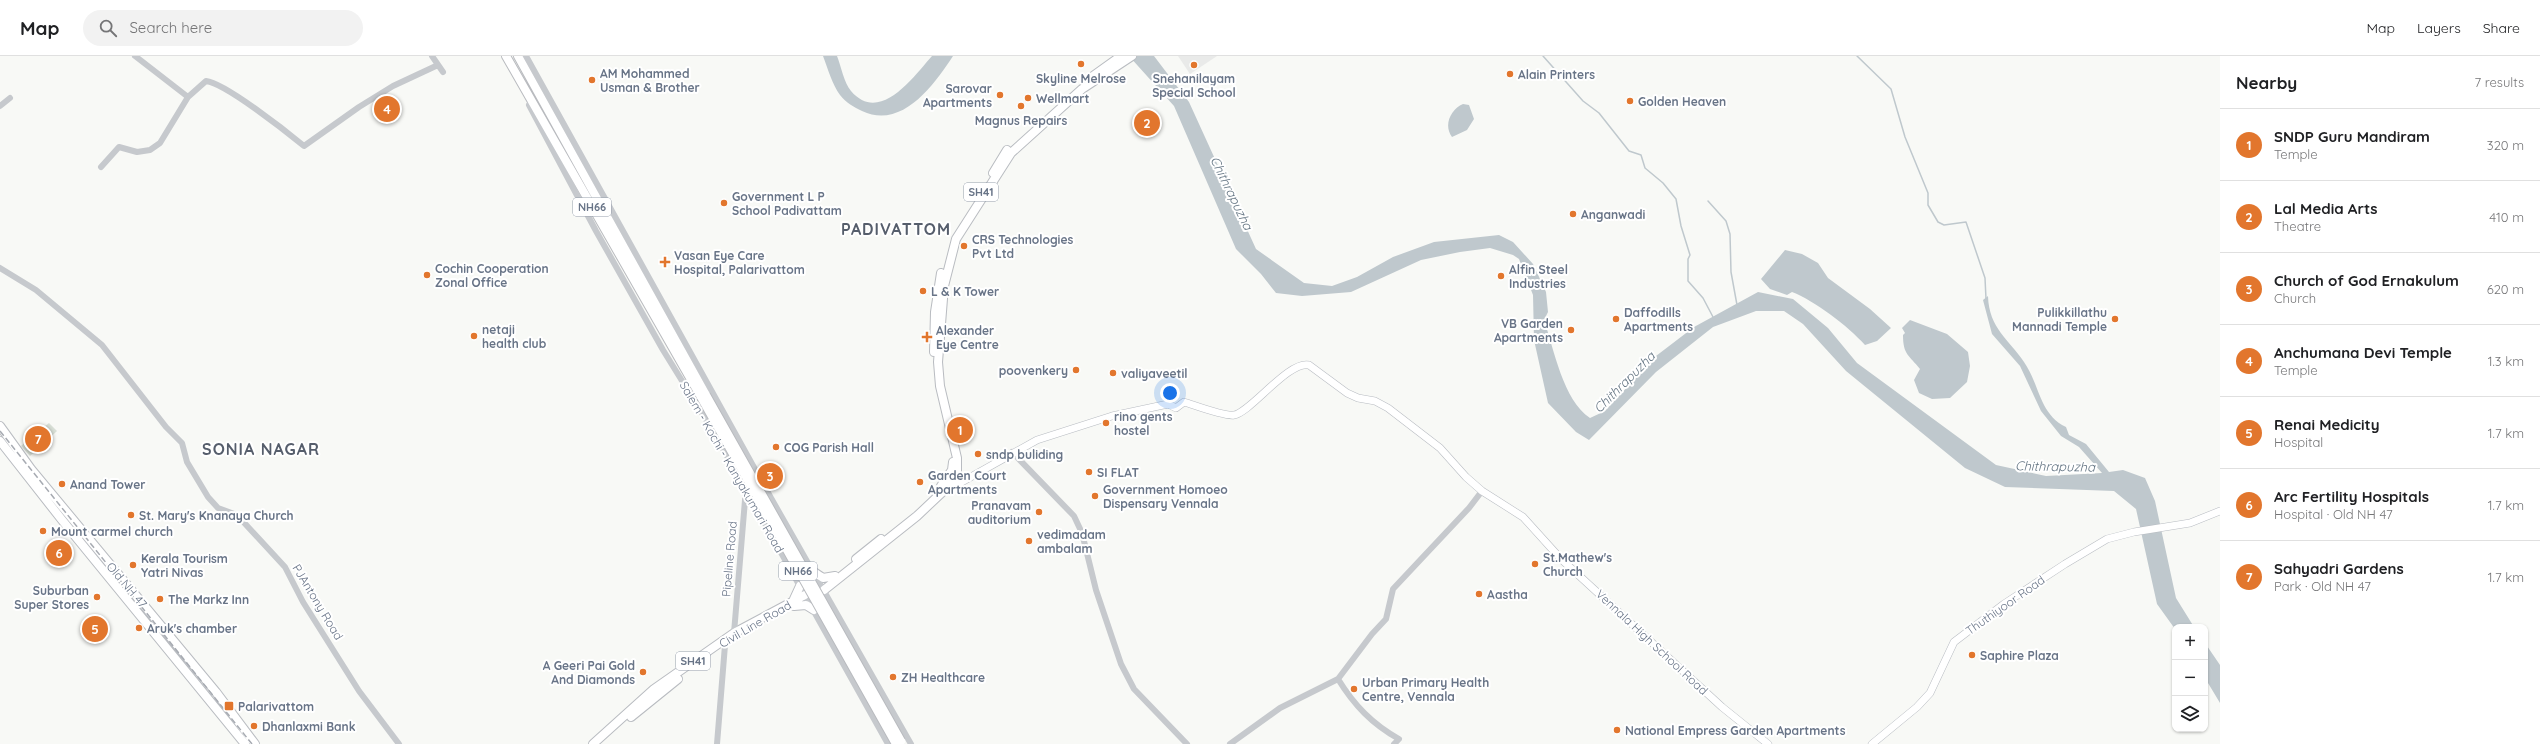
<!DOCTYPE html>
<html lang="en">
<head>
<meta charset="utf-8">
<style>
	:root { --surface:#fff; --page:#f2f2f2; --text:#202124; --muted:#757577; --line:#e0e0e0; --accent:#e2762d }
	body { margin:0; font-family:Quicksand,sans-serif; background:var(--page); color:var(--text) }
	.controls { position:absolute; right:12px; bottom:12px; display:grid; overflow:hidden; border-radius:8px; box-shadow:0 1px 3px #0004 }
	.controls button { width:36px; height:36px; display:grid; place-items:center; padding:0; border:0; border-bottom:1px solid var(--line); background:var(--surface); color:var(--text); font:20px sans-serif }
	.you { position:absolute; left:1170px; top:337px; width:14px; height:14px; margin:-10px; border:3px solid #fff; border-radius:50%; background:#1a73e8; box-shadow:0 0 0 6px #1a73e833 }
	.badge { display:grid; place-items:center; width:26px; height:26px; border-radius:50%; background:var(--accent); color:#fff; font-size:13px; font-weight:700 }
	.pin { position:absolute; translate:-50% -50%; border:2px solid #fff; box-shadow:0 1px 4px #0006 }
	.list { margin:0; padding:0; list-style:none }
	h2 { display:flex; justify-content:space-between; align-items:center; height:52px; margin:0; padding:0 16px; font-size:17px }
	h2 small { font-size:13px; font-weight:400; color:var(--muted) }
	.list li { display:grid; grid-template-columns:26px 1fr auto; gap:12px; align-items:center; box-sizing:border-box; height:72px; padding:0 16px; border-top:1px solid var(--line) }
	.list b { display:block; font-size:15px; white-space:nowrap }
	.list p { margin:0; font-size:13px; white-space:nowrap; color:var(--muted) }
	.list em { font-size:13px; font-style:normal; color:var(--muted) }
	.icon { flex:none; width:22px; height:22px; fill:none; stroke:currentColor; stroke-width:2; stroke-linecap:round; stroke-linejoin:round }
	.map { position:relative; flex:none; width:2220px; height:688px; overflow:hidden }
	header { display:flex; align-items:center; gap:24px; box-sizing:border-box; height:56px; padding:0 20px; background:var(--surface); border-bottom:1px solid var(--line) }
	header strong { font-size:19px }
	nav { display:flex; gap:22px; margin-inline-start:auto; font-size:14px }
	.search { width:280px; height:36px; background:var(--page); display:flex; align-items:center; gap:10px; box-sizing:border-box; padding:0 14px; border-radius:22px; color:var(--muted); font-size:15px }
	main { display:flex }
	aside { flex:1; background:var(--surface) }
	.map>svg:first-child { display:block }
	.built { fill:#e9eae9 }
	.green { fill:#d9e0d7 }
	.water { fill:#bfc8cd }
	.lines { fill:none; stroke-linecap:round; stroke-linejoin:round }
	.stream { stroke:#bfc8cd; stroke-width:1.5 }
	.secondary-casing { stroke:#b8bcc2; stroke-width:8 }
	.primary-casing { stroke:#b9bcc1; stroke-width:10 }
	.trunk-casing { stroke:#b9bbbf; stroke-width:10 }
	.tertiary { stroke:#c6c9cd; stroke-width:6 }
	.secondary { stroke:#fff; stroke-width:7 }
	.primary { stroke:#fff; stroke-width:8 }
	.trunk { stroke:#fff; stroke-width:8 }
	.rail { stroke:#a7abb2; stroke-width:1.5; stroke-dasharray:6 3; stroke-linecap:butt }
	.trunk-bridge-casing { stroke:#b9bbbf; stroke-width:10; stroke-linecap:butt }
	.trunk-bridge { stroke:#fff; stroke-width:8 }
	.poi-dot { fill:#e2762d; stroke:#fff; stroke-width:1.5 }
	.labels { text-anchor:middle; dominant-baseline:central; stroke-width:4; stroke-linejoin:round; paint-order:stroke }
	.shield { fill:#fff; stroke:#959eab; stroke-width:1 }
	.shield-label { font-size:11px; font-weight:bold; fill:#687487 }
	.poi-label { font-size:12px; font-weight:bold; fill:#687487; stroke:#fff; text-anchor:start }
	.street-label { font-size:12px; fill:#687487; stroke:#fff }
	.water-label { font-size:13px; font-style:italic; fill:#637482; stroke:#fff }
	.district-label { font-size:16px; font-weight:bold; letter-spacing:1px; fill:#565e6c; stroke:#fff }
</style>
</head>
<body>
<header>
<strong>Map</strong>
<div class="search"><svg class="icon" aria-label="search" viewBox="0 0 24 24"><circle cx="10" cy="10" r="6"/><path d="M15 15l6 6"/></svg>Search here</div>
<nav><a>Map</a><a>Layers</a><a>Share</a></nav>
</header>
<main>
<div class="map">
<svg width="2220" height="688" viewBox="0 0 2220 688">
	<rect width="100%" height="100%" fill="#f8f9f6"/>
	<path class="built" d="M 1178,0 L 1217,0 L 1190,18 Z"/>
	<path class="green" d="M 49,367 L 57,375 L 30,400 L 21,390 Z"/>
	<path class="water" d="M 823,0 L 837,0 C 841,10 844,27 851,35 C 880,69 914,20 932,0 L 953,0 C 934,29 902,74 862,55 C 854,51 846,47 840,39 C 832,28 828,13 823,0 Z
		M 1129,0 L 1154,0 L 1189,46 L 1256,193 L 1304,227 L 1332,230 L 1357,221 L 1393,201 L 1434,186 L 1499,179 L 1513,186 L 1533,208 L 1546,236 L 1548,256 L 1544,264 C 1554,293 1563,344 1590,362 L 1605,355 L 1656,300 L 1694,271 L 1758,236 L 1793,243 L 1828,272 L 1857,307 L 1996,409 L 2046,420 L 2102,417 L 2079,391 L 2061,380 L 2041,355 L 2020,310 L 1992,278 L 1983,244 L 1988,240 C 1989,273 2009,283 2024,306 C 2040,329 2039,358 2066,371 L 2069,379 L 2086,388 L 2109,416 L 2123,414 L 2145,422 L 2155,445 L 2176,542 L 2194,571 L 2175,571 L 2175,573 L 2157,548 L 2136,453 L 2114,435 L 2005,431 L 1965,412 L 1846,315 L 1803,268 L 1784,255 L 1756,255 L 1713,271 L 1656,316 L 1589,384 L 1576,376 L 1548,347 L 1534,284 L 1533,239 L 1519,203 L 1513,199 L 1490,192 L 1460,196 L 1421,204 L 1351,236 L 1302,240 L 1276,237 L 1261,218 L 1236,193 L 1174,50 Z
		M 1463,48 L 1469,49 L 1474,63 L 1467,74 L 1452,81 C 1443,69 1451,53 1463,48 Z
		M 1785,194 L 1802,198 L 1818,207 L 1828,222 L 1870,253 L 1891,272 L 1877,285 L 1865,289 C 1848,270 1815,245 1792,236 L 1787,239 L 1770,233 L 1761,223 Z
		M 1910,264 L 1947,278 L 1968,296 L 1970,310 L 1967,326 L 1950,342 L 1932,343 L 1919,337 L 1914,324 L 1920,313 C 1909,299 1903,299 1903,279 L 1905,277 L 1902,272 Z
		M 2205,587 L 2220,609 L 2220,647 L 2205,622 Z"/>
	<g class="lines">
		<path class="stream" d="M 1543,0 L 1583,45 L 1599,57 L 1629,95 L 1641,99 L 1645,112 L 1663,127 L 1676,143 L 1681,170 L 1690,199 L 1688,203 L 1688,225 L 1703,242 L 1713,261
			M 1857,0 L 1891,33 L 1905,81 L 1928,137 L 1928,149 L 1938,166 L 1944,169 L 1966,166 L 1985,222 L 1986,243
			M 1708,145 L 1726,165 L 1730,178 L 1731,216 L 1737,249"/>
		<defs>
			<path id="secondary" d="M 952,427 L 960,427 L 1037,384 L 1112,360 L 1168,348 L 1176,352 L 1184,346 C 1194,349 1225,361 1234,359 C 1250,357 1289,304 1309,309 L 1347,337 L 1358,342 L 1375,345 L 1388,352 L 1440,392 L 1466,421 L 1482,435 L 1523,461 L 1561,503 L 1722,651 L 1768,688
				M 1872,688 L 1917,651 L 1930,637 L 1954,586 L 2004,548 L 2065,508 L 2107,483 L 2134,476 L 2190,467 L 2220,455"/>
			<path id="primary" d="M 1093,20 L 1121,0
				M 993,117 L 1007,94
				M 934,296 L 935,256 L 941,217
				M 0,370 L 31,413 L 216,636 L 255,688
				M 0,385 L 62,464 L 245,688
				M 941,430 L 952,414 L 953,406
				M 856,503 L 881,483
				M 814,516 L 823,522 L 835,520
				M 824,534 L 917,460 L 952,427 L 957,418 L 957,402 L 940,330 L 938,306 L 944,230 L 956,183 L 1011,97 L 1082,33 L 1132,0
				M 794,543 L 800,530
				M 794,550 L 806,549 L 814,554
				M 631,661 L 678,623
				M 593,688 L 654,633 L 734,577 L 805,539"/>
			<path id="trunk" d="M 506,0 L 701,341
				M 518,0 L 706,339"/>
		</defs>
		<use href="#secondary" class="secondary-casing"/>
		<use href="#primary" class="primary-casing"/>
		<use href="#trunk" class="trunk-casing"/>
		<path class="tertiary" d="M 135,0 L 188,41
			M 432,0 L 443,16
			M 526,0 L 771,442 L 911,688
			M 529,49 L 596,175 L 663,294 L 713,375 L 888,688
			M 0,50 L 10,42
			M 101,111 L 119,91 L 137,96 L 150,94 L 160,87 L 188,41 L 206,25 C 225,27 287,76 304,90 L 359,51 L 393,30 L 438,9
			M 0,212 L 36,234 L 102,289 L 166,371 L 182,387 L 187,406 L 208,441 L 218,452 L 237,459 L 285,511 L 303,546 L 359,635 L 399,688
			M 1012,396 L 1074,460 L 1082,477 L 1096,534 L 1121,608 L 1134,633 L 1187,688
			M 734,577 L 746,432
			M 1338,623 C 1354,649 1372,668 1399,683 L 1394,688
			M 717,688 L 725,589
			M 1230,688 L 1280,652 L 1338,623 L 1372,578 L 1386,563 L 1393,533 L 1469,452 L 1482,435"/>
		<use href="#secondary" class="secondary"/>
		<use href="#primary" class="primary"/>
		<use href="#trunk" class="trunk"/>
		<path class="rail" d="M 0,375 L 252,688"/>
		<defs>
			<path id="trunk-bridge" d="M 706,339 L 901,685
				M 701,341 L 896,688"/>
		</defs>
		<use href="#trunk-bridge" class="trunk-bridge-casing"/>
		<use href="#trunk-bridge" class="trunk-bridge"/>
	</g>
	<g class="poi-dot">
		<circle cx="1081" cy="8" r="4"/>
		<circle cx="1194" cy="9" r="4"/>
		<circle cx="1510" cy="18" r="4"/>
		<circle cx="592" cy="24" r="4"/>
		<circle cx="1000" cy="39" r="4"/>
		<circle cx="1028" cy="42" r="4"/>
		<circle cx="1630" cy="45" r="4"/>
		<circle cx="1021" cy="50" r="4"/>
		<circle cx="724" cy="147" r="4"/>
		<circle cx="1573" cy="158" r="4"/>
		<circle cx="964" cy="190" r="4"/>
		<path d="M663 200h4v4h4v4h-4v4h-4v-4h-4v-4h4z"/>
		<circle cx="427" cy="219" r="4"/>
		<circle cx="1501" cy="220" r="4"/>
		<circle cx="923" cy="235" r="4"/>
		<circle cx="1616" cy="263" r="4"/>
		<circle cx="2115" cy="263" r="4"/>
		<circle cx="1571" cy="274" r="4"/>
		<circle cx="474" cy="280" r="4"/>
		<path d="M925 275h4v4h4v4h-4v4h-4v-4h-4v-4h4z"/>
		<circle cx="1076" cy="314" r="4"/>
		<circle cx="1113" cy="317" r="4"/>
		<circle cx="1106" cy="367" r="4"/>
		<circle cx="776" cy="391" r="4"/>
		<circle cx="978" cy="398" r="4"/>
		<circle cx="1089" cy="416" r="4"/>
		<circle cx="920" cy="426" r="4"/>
		<circle cx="62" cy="428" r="4"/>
		<circle cx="1095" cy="440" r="4"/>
		<circle cx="1039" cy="456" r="4"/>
		<circle cx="131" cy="459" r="4"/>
		<circle cx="43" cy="475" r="4"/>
		<circle cx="1029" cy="485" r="4"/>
		<circle cx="1535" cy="508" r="4"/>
		<circle cx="133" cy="509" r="4"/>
		<circle cx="1479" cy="538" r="4"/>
		<circle cx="97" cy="541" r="4"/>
		<circle cx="160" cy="543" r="4"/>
		<circle cx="139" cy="572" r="4"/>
		<circle cx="1972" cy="599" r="4"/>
		<circle cx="643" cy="616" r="4"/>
		<circle cx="893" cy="621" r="4"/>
		<circle cx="1354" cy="633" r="4"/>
		<rect x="224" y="645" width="10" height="10" rx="2"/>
		<circle cx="254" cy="670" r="4"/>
		<circle cx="1617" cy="674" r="4"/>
	</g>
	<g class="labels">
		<g class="shield">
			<rect x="964" y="127" width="34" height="18" rx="3"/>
			<rect x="573" y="142" width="38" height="18" rx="3"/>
			<rect x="779" y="506" width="38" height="18" rx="3"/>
			<rect x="676" y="596" width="34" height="18" rx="3"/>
		</g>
		<g class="shield-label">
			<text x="981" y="136">SH41</text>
			<text x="592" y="151">NH66</text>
			<text x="798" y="515">NH66</text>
			<text x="693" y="605">SH41</text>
		</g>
		<g class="poi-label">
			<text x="600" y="17">AM Mohammed<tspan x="600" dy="14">Usman &amp; Brother</tspan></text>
			<text x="1518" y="18">Alain Printers</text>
			<text x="1081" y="22" text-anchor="middle">Skyline Melrose</text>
			<text x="1194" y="22" text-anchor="middle">Snehanilayam<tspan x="1194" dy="14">Special School</tspan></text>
			<text x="992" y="32" text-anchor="end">Sarovar<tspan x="992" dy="14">Apartments</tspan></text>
			<text x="1036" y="42">Wellmart</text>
			<text x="1638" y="45">Golden Heaven</text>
			<text x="1021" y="64" text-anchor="middle">Magnus Repairs</text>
			<text x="732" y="140">Government L P<tspan x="732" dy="14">School Padivattam</tspan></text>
			<text x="1581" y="158">Anganwadi</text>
			<text x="972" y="183">CRS Technologies<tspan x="972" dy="14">Pvt Ltd</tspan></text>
			<text x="674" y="199">Vasan Eye Care<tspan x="674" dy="14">Hospital, Palarivattom</tspan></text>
			<text x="435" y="212">Cochin Cooperation<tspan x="435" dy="14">Zonal Office</tspan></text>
			<text x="1509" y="213">Alfin Steel<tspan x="1509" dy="14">Industries</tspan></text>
			<text x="931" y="235">L &amp; K Tower</text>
			<text x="1624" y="256">Daffodills<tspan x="1624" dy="14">Apartments</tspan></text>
			<text x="2107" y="256" text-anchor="end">Pulikkillathu<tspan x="2107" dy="14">Mannadi Temple</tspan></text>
			<text x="1563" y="267" text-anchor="end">VB Garden<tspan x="1563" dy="14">Apartments</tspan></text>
			<text x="482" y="273">netaji<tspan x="482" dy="14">health club</tspan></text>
			<text x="936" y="274">Alexander<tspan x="936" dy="14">Eye Centre</tspan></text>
			<text x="1068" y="314" text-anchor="end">poovenkery</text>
			<text x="1121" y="317">valiyaveetil</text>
			<text x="1114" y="360">rino gents<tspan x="1114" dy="14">hostel</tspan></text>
			<text x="784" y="391">COG Parish Hall</text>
			<text x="986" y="398">sndp buliding</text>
			<text x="1097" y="416">SI FLAT</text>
			<text x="928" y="419">Garden Court<tspan x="928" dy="14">Apartments</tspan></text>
			<text x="70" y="428">Anand Tower</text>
			<text x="1103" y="433">Government Homoeo<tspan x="1103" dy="14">Dispensary Vennala</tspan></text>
			<text x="1031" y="449" text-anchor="end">Pranavam<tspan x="1031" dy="14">auditorium</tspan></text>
			<text x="139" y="459">St. Mary's Knanaya Church</text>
			<text x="51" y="475">Mount carmel church</text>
			<text x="1037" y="478">vedimadam<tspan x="1037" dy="14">ambalam</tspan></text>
			<text x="1543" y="501">St.Mathew's<tspan x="1543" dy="14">Church</tspan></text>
			<text x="141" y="502">Kerala Tourism<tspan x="141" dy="14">Yatri Nivas</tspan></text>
			<text x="89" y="534" text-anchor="end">Suburban<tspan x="89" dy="14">Super Stores</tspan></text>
			<text x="1487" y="538">Aastha</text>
			<text x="168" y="543">The Markz Inn</text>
			<text x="147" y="572">Aruk's chamber</text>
			<text x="1980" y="599">Saphire Plaza</text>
			<text x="635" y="609" text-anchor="end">A Geeri Pai Gold<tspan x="635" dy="14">And Diamonds</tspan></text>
			<text x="901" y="621">ZH Healthcare</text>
			<text x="1362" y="626">Urban Primary Health<tspan x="1362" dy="14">Centre, Vennala</tspan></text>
			<text x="238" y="650">Palarivattom</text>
			<text x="262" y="670">Dhanlaxmi Bank</text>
			<text x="1625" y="674">National Empress Garden Apartments</text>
		</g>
		<g class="street-label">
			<text transform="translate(732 411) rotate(60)">Salem - Kochi - Kanyakumari Road</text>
			<text transform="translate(729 503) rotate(-85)">Pipeline Road</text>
			<text transform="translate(127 529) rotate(50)">Old NH 47</text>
			<text transform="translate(318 546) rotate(59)">PJAntony Road</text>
			<text transform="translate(2005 549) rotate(-35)">Thuthiyoor Road</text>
			<text transform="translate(755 568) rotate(-30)">Civil Line Road</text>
			<text transform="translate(1652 586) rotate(43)">Vennala High School Road</text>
		</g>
		<g class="water-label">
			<text transform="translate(1232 137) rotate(64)">Chithrapuzha</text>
			<text transform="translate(1624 326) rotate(-45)">Chithrapuzha</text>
			<text transform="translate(2055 410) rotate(1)">Chithrapuzha</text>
		</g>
		<g class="district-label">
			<text x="896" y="173">PADIVATTOM</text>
			<text x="261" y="393">SONIA NAGAR</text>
		</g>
	</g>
</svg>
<div class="controls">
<button>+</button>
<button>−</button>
<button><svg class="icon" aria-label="layers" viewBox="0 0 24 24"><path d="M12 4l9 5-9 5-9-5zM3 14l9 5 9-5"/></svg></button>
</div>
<div class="you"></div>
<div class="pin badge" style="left:960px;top:374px">1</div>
<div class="pin badge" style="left:1147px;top:67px">2</div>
<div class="pin badge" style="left:770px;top:420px">3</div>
<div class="pin badge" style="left:387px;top:53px">4</div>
<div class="pin badge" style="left:95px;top:573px">5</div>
<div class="pin badge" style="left:59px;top:497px">6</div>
<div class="pin badge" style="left:38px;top:383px">7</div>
</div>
<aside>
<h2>Nearby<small>7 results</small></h2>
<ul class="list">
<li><span class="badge">1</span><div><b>SNDP Guru Mandiram</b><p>Temple</p></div><em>320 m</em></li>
<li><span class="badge">2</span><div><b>Lal Media Arts</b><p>Theatre</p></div><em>410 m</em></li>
<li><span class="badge">3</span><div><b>Church of God Ernakulum</b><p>Church</p></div><em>620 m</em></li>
<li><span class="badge">4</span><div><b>Anchumana Devi Temple</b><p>Temple</p></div><em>1.3 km</em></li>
<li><span class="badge">5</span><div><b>Renai Medicity</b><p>Hospital</p></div><em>1.7 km</em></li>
<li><span class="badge">6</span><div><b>Arc Fertility Hospitals</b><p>Hospital · Old NH 47</p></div><em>1.7 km</em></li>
<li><span class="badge">7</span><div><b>Sahyadri Gardens</b><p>Park · Old NH 47</p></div><em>1.7 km</em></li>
</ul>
</aside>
</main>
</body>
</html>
